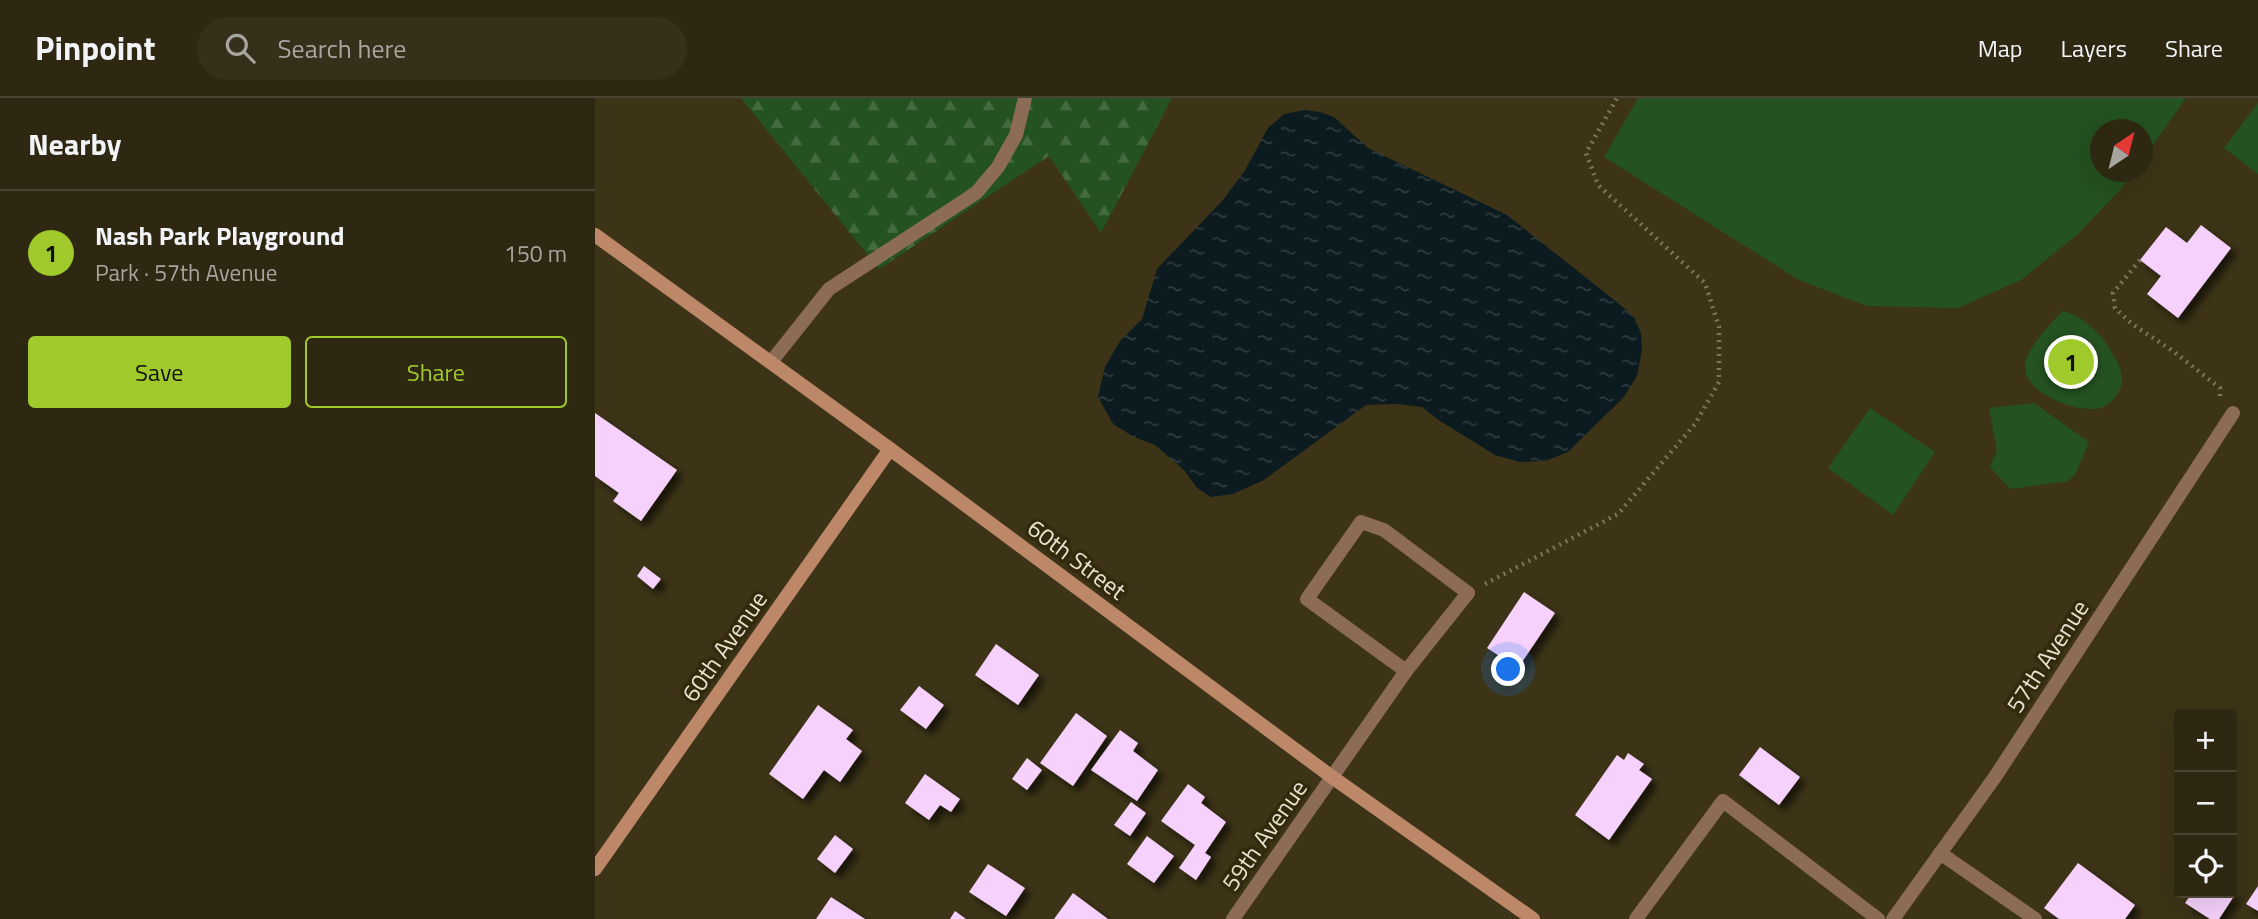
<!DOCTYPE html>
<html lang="en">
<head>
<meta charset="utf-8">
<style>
	:root { --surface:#2e2711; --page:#362f1a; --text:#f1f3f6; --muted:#a7a59f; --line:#494431; --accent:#a0ca2c }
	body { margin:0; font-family:"Titillium Web",sans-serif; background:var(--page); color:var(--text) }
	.controls { position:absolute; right:21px; bottom:21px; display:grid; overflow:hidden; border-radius:7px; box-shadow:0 7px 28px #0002 }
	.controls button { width:63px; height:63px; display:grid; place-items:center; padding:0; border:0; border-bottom:2px solid var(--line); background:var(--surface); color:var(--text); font:35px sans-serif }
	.compass { position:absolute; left:1495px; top:21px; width:63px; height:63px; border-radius:50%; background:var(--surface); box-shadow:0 7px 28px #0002; rotate:35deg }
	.you { position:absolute; left:914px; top:572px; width:24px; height:24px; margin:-18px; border:5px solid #fff; border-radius:50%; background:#1a73e8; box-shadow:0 0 0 10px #1a73e833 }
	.badge { display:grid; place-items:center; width:46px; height:46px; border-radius:50%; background:var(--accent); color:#111; font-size:23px; font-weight:700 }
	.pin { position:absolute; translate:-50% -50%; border:4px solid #fff; box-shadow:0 2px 7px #0006 }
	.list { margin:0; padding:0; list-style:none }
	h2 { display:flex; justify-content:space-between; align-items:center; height:91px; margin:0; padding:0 28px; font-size:30px }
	h2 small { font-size:23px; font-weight:400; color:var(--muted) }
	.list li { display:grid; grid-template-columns:46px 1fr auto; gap:21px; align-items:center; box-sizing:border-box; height:126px; padding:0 28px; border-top:2px solid var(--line) }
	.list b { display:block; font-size:26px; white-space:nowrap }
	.list p { margin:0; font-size:23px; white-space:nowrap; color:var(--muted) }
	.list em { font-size:23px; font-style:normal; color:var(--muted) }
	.actions { display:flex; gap:14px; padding:21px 28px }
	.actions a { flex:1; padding:16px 0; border:2px solid var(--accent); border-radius:7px; text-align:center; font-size:24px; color:var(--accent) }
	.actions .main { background:var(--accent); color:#111 }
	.icon { flex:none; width:38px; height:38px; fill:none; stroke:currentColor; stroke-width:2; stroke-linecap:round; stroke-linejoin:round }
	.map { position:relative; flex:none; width:1663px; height:821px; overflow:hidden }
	header { display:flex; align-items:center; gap:42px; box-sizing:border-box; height:98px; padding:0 35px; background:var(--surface); border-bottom:2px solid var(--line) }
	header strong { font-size:33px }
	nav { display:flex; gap:38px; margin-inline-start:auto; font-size:24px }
	.search { width:490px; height:63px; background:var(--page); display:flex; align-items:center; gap:18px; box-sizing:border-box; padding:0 24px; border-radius:38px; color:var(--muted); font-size:26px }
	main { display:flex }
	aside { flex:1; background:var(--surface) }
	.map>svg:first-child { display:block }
	.green { fill:#245221 }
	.forest { fill:url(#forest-firs) }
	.water { fill:url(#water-ripples) }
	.building { fill:#f5d1fc; filter:url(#shadow) }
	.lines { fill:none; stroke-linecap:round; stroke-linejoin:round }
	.path { stroke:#7d755d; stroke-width:4.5; stroke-dasharray:2 5; stroke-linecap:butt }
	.lane { stroke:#8c6b57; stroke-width:14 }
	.street { stroke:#8c6b57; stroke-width:14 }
	.secondary { stroke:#bd8868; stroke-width:14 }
	.labels { text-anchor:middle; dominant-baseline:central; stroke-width:7; stroke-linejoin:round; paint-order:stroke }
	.street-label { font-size:24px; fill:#e8e2d2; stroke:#332a0d }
</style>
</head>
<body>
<header>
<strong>Pinpoint</strong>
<div class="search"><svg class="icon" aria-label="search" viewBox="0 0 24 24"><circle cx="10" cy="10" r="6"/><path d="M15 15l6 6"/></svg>Search here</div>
<nav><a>Map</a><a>Layers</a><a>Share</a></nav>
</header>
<main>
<aside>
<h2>Nearby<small></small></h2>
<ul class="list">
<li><span class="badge">1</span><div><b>Nash Park Playground</b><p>Park · 57th Avenue</p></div><em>150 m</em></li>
</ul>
<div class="actions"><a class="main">Save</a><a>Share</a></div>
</aside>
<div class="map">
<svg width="1663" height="821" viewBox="0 0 1663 821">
	<defs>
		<pattern id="forest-firs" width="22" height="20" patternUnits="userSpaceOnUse" patternTransform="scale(1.75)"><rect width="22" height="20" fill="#245221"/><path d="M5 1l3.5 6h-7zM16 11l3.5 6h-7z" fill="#446b40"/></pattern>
		<pattern id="water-ripples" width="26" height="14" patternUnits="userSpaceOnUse" patternTransform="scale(1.75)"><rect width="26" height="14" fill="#0c1b20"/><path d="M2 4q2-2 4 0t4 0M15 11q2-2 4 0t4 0" fill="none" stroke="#2f3c40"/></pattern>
		<filter id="shadow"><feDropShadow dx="6" dy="6" stdDeviation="3.5" flood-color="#0009"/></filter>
	</defs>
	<rect width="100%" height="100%" fill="#3d3417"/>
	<path class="green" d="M 1043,0 L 1591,0 L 1548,61 L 1548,32 L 1506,32 L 1506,74 L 1539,74 L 1526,91 L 1482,137 L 1426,182 L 1363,210 L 1272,208 L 1204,182 L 1009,59 Z
		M 1663,5 L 1663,76 L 1629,50 Z
		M 1467,213 C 1486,216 1507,236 1516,253 C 1521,261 1528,273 1527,283 C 1527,293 1515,308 1505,310 C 1483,316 1431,296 1430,270 C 1429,252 1456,226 1467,213 Z
		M 1439,305 L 1494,344 L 1481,375 L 1473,383 L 1415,391 L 1395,369 L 1402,353 L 1394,310 Z
		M 1275,310 L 1340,354 L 1298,417 L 1233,370 Z"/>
	<path class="forest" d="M 146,0 L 577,0 L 506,135 L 454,58 L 284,171 Z"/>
	<path class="water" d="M 710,12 L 725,14 L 739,19 L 773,50 L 912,117 L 1028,209 L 1039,219 L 1046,235 L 1047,253 L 1042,278 L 1029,299 L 973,354 L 950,363 L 925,364 L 900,357 L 845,323 L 827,309 L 803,306 L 771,307 L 669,382 L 638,396 L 616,399 L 602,390 L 589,372 L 560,347 L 539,339 L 518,326 L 503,299 L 510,269 L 525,243 L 547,221 L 562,171 L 628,102 L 650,72 L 673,30 L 689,16 Z"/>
	<path class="building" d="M 1606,127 L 1636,150 L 1583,220 L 1552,196 L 1566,178 L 1545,162 L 1571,129 L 1592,145 Z
		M 0,315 L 82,372 L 46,423 L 18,403 L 24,395 L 0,378 Z
		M 49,468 L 66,481 L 58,491 L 42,478 Z
		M 929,494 L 960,515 L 923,570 L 892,550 Z
		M 401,546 L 444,577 L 423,607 L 380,577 Z
		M 908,569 L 915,574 L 908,584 L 901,579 Z
		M 324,588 L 349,607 L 331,631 L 305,612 Z
		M 223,607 L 258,632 L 251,641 L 267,653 L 245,684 L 229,672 L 208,701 L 174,676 Z
		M 481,615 L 512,638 L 478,688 L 445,665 Z
		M 525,632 L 543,645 L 538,653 L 563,672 L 542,703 L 496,672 Z
		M 1165,649 L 1205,679 L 1184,707 L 1144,677 Z
		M 1033,655 L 1049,666 L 1044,672 L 1057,681 L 1014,742 L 980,717 L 1022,657 L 1029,662 Z
		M 432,660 L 447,672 L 432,692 L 417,681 Z
		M 330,676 L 365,701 L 356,714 L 345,707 L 334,722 L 310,705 Z
		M 593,686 L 610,699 L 606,705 L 631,724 L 610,755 L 616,759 L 601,782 L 584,770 L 600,747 L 566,723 Z
		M 536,704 L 551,715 L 535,738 L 519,727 Z
		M 240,737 L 258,751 L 240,775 L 222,761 Z
		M 552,738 L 579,758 L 559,785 L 532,766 Z
		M 1483,765 L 1540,807 L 1530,821 L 1464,821 L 1449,810 Z
		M 393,766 L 430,790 L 411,818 L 374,794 Z
		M 1663,788 L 1663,813 L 1651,806 Z
		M 1637,793 L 1641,795 L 1624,821 L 1615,821 L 1590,805 L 1597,795 L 1637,795 Z
		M 478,795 L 513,821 L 459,821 Z
		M 236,799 L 270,821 L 221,821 Z
		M 360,813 L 371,821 L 355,821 Z"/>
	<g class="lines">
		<path class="path" d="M 1545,162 L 1518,195 L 1520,210 L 1537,226 L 1578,253 L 1625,290 L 1625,299
			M 890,486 L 1023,416 L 1100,326 L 1124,284 L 1124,229 L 1110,185 L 1003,87 L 991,55 L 1022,0"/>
		<path class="lane" d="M 811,573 L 712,501 L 766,424 L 789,432 L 873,495
			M 1345,755 L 1440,821
			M 1041,821 L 1128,703 L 1283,821"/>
		<path class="street" d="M 176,264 L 234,191 L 381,95 L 403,69 L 421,37 L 430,0
			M 638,821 L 811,573 L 873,495
			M 1298,821 L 1400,679 L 1638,315"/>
		<path class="secondary" d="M 0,137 L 295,351 L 737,679 L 938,821
			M 0,771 L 295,351"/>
	</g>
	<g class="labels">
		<g class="street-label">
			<text transform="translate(482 461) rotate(37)">60th Street</text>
			<text transform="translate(129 548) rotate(-55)">60th Avenue</text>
			<text transform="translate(1452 558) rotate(-57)">57th Avenue</text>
			<text transform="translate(669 737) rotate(-55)">59th Avenue</text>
		</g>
	</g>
</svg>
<div class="controls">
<button>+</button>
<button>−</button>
<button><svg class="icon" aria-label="locate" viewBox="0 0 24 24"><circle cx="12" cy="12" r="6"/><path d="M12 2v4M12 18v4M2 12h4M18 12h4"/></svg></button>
</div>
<svg class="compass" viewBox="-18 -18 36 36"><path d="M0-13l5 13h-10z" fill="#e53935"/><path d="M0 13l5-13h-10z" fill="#a7a59f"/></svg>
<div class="you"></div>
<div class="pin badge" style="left:1476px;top:264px">1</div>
</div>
</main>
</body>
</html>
